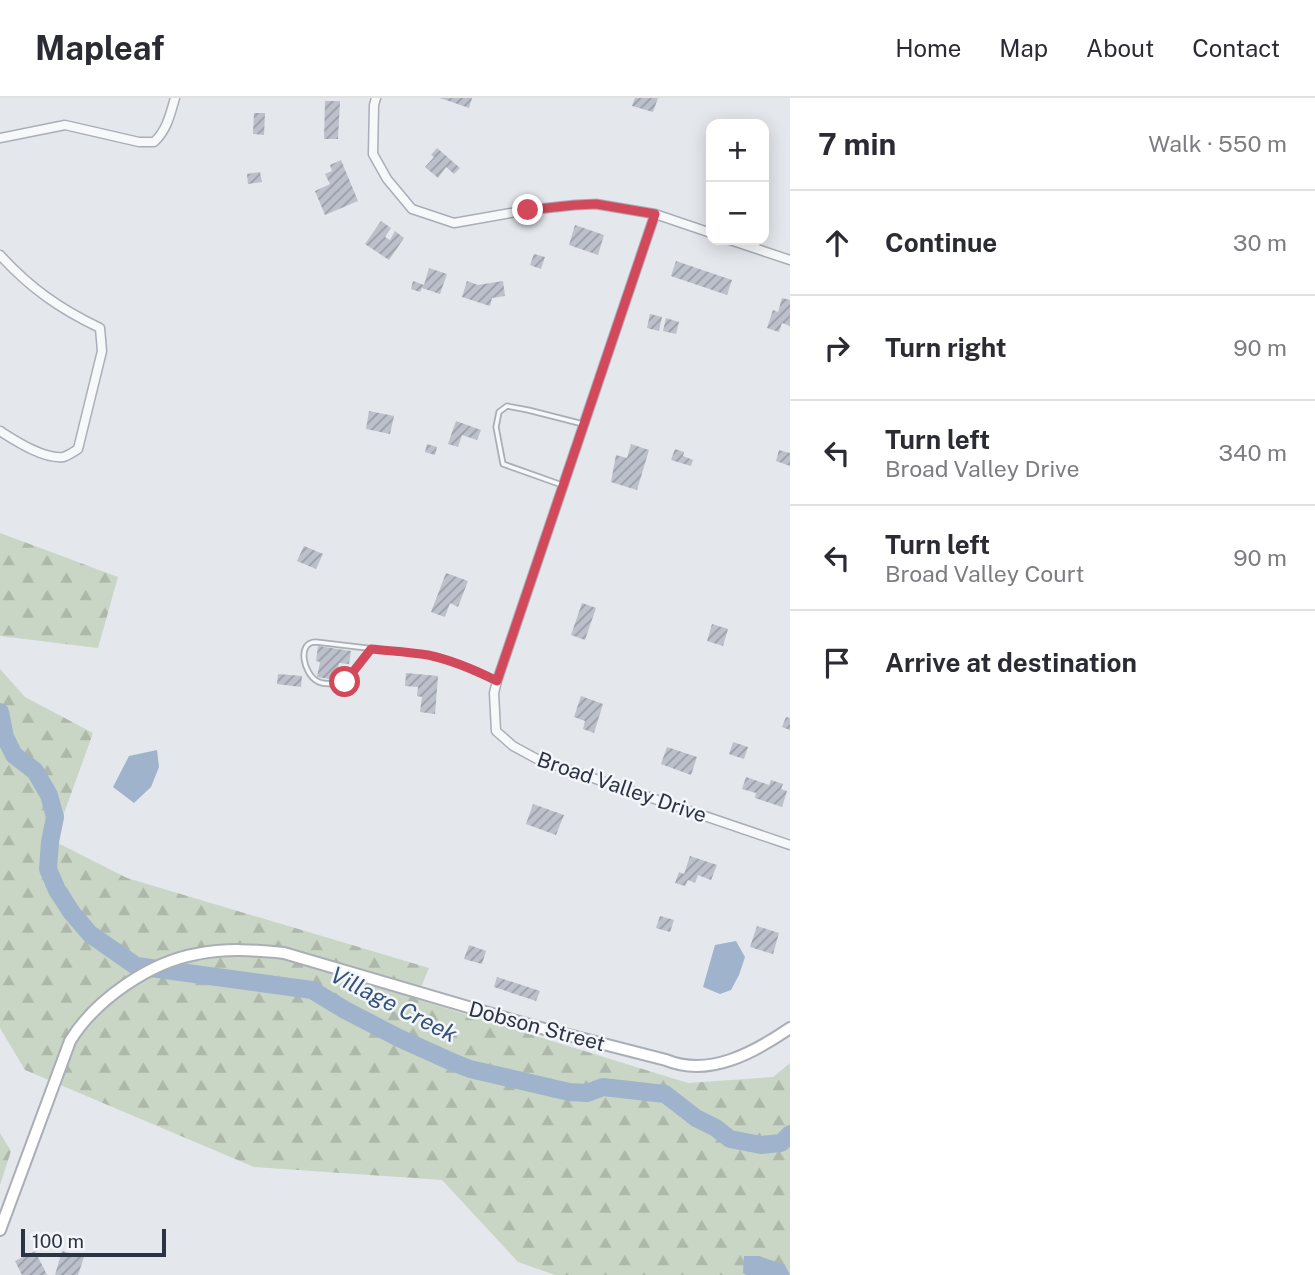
<!DOCTYPE html>
<html lang="en">
<head>
<meta charset="utf-8">
<style>
	:root { --surface:#fff; --page:#f2f2f3; --text:#2b2b33; --muted:#7c7c81; --line:#e1e1e2 }
	body { margin:0; font-family:"Public Sans",sans-serif; background:var(--page); color:var(--text) }
	.controls { position:absolute; right:21px; top:21px; display:grid; overflow:hidden; border-radius:14px; box-shadow:0 4px 18px #0003 }
	.controls button { width:63px; height:63px; display:grid; place-items:center; padding:0; border:0; border-bottom:2px solid var(--line); background:var(--surface); color:var(--text); font:35px sans-serif }
	.scale { position:absolute; left:21px; bottom:18px; width:145px; box-sizing:border-box; padding-left:7px; border:4px solid #2b3445; border-top:0; font-size:19px; line-height:24px; white-space:nowrap; color:#2b3445; -webkit-text-stroke:5px #f4f6f9; paint-order:stroke }
	.stop { position:absolute; width:21px; height:21px; margin:-16px; border:5px solid #d1495b; border-radius:50%; background:#fff }
	.stop.end { background:#d1495b; border-color:#fff; box-shadow:0 2px 7px #0008 }
	.list { margin:0; padding:0; list-style:none }
	h2 { display:flex; justify-content:space-between; align-items:center; height:91px; margin:0; padding:0 28px; font-size:30px }
	h2 small { font-size:23px; font-weight:400; color:var(--muted) }
	.list li { display:grid; grid-template-columns:46px 1fr auto; gap:21px; align-items:center; box-sizing:border-box; height:105px; padding:0 28px; border-top:2px solid var(--line) }
	.list b { display:block; font-size:26px; white-space:nowrap }
	.list p { margin:0; font-size:23px; white-space:nowrap; color:var(--muted) }
	.list em { font-size:23px; font-style:normal; color:var(--muted) }
	.icon { flex:none; width:38px; height:38px; fill:none; stroke:currentColor; stroke-width:2; stroke-linecap:round; stroke-linejoin:round }
	.map { position:relative; flex:none; width:790px; height:1177px; overflow:hidden }
	header { display:flex; align-items:center; gap:42px; box-sizing:border-box; height:98px; padding:0 35px; background:var(--surface); border-bottom:2px solid var(--line) }
	header strong { font-size:33px }
	nav { display:flex; gap:38px; margin-inline-start:auto; font-size:24px }
	main { display:flex }
	aside { flex:1; background:var(--surface) }
	.map>svg:first-child { display:block }
	.forest { fill:url(#forest-firs) }
	.water { fill:#9fb4cc }
	.lines { fill:none; stroke-linecap:round; stroke-linejoin:round }
	.river { stroke:#9fb4cc; stroke-width:18 }
	.building { fill:url(#building-hatch) }
	.lane-casing { stroke:#a9aeb7; stroke-width:7 }
	.street-casing { stroke:#a9aeb7; stroke-width:11 }
	.secondary-casing { stroke:#a9aeb7; stroke-width:14 }
	.lane { stroke:#f7f8fa; stroke-width:3.5 }
	.street { stroke:#f7f8fa; stroke-width:8 }
	.secondary { stroke:#fff; stroke-width:10 }
	.route { stroke:#d1495b; stroke-width:9 }
	.labels { text-anchor:middle; dominant-baseline:central; stroke-width:5; stroke-linejoin:round; paint-order:stroke }
	.street-label { font-size:21px; fill:#2b3445; stroke:#f4f6f9 }
	.water-label { font-size:23px; font-style:italic; fill:#34527a; stroke:#f4f6f9 }
</style>
</head>
<body>
<header>
<strong>Mapleaf</strong>
<nav><a>Home</a><a>Map</a><a>About</a><a>Contact</a></nav>
</header>
<main>
<div class="map">
<svg width="790" height="1177" viewBox="0 0 790 1177">
	<defs>
		<pattern id="forest-firs" width="22" height="20" patternUnits="userSpaceOnUse" patternTransform="scale(1.75)"><rect width="22" height="20" fill="#c9d6c5"/><path d="M5 1l3.5 6h-7zM16 11l3.5 6h-7z" fill="#adb8ab"/></pattern>
		<pattern id="building-hatch" width="6" height="6" patternUnits="userSpaceOnUse" patternTransform="scale(1.75)"><rect width="6" height="6" fill="#bbc0ca"/><path d="M-1 1l2-2M0 6l6-6M5 7l2-2" fill="none" stroke="#989da6"/></pattern>
	</defs>
	<rect width="100%" height="100%" fill="#e4e7ec"/>
	<path class="forest" d="M 0,435 L 118,479 L 98,550 L 0,538 Z
		M 0,571 L 25,599 L 93,635 L 54,743 L 127,780 L 429,870 L 416,901 L 688,985 L 773,979 L 790,965 L 790,1177 L 555,1177 L 518,1164 L 442,1082 L 254,1069 L 25,972 L 0,930 Z
		M 0,1035 L 11,1053 L 0,1087 Z"/>
	<path class="water" d="M 157,652 L 159,669 L 151,689 L 134,705 L 113,689 L 129,658 Z
		M 736,843 L 745,859 L 739,877 L 731,892 L 720,896 L 703,889 L 715,847 Z
		M 744,1158 L 759,1158 L 785,1167 L 790,1177 L 746,1177 L 743,1175 Z"/>
	<g class="lines">
		<path class="river" d="M 0,614 L 5,639 L 14,657 L 35,673 L 49,697 L 55,719 L 50,744 L 48,771 L 57,792 L 72,815 L 90,836 L 136,868 L 312,892 L 345,912 L 399,940 L 450,963 L 470,971 L 569,994 L 587,995 L 603,989 L 665,996 L 696,1020 L 716,1030 L 730,1041 L 761,1047 L 781,1045 L 790,1036"/>
	</g>
	<path class="building" d="M 440,0 L 472,0 L 469,10 Z
		M 635,0 L 658,0 L 653,14 L 632,8 Z
		M 325,3 L 340,3 L 338,41 L 324,41 Z
		M 254,15 L 265,15 L 264,37 L 253,36 Z
		M 437,50 L 460,70 L 454,76 L 446,69 L 438,80 L 425,69 L 434,59 L 431,57 Z
		M 341,62 L 358,103 L 325,117 L 315,93 L 330,86 L 325,76 L 332,73 L 330,67 Z
		M 260,74 L 262,84 L 248,86 L 247,76 Z
		M 381,123 L 391,130 L 385,139 L 390,142 L 395,133 L 404,140 L 389,162 L 365,146 Z
		M 575,127 L 604,137 L 598,157 L 569,147 Z
		M 534,156 L 545,159 L 541,171 L 530,167 Z
		M 676,163 L 732,182 L 727,197 L 671,178 Z
		M 429,170 L 447,176 L 440,196 L 422,190 L 420,194 L 411,191 L 413,183 L 424,187 Z
		M 467,183 L 478,187 L 503,183 L 505,198 L 492,200 L 490,208 L 462,199 Z
		M 782,200 L 790,202 L 790,228 L 782,225 L 779,234 L 767,230 L 773,212 L 778,214 Z
		M 650,216 L 662,219 L 659,233 L 647,230 Z
		M 666,220 L 679,224 L 676,236 L 663,233 Z
		M 369,313 L 394,318 L 390,336 L 366,331 Z
		M 456,323 L 481,332 L 477,342 L 462,337 L 458,349 L 448,346 Z
		M 427,346 L 437,349 L 435,357 L 425,354 Z
		M 631,346 L 649,352 L 637,392 L 611,384 L 616,357 L 627,360 Z
		M 675,351 L 684,354 L 683,358 L 693,362 L 691,368 L 671,362 Z
		M 779,352 L 790,355 L 790,368 L 776,363 Z
		M 304,448 L 323,456 L 316,471 L 297,463 Z
		M 446,475 L 468,483 L 458,509 L 450,505 L 445,519 L 431,514 Z
		M 582,505 L 596,510 L 585,542 L 571,537 Z
		M 712,526 L 728,531 L 723,548 L 707,543 Z
		M 318,548 L 351,553 L 349,566 L 339,565 L 336,582 L 317,579 L 320,564 L 316,563 Z
		M 406,575 L 438,578 L 435,616 L 420,614 L 422,599 L 417,598 L 418,589 L 405,588 Z
		M 278,576 L 302,578 L 301,589 L 277,586 Z
		M 581,598 L 603,606 L 594,635 L 583,631 L 585,623 L 574,619 Z
		M 786,619 L 790,620 L 790,632 L 782,629 Z
		M 733,644 L 748,649 L 744,661 L 729,656 Z
		M 667,649 L 697,659 L 691,677 L 661,666 Z
		M 746,679 L 769,687 L 771,682 L 783,686 L 781,691 L 787,693 L 782,709 L 755,700 L 756,695 L 742,691 Z
		M 533,706 L 564,717 L 556,737 L 526,726 Z
		M 690,758 L 717,767 L 711,782 L 698,777 L 695,785 L 688,782 L 685,788 L 675,785 L 679,774 L 684,776 Z
		M 660,818 L 674,822 L 670,834 L 656,830 Z
		M 757,828 L 779,835 L 773,856 L 750,849 Z
		M 469,847 L 486,853 L 482,866 L 464,861 Z
		M 497,879 L 540,893 L 536,903 L 494,889 Z
		M 35,1153 L 47,1177 L 22,1177 L 15,1163 Z
		M 62,1153 L 84,1159 L 78,1177 L 55,1177 Z"/>
	<g class="lines">
		<defs>
			<path id="lane" d="M 562,387 L 503,366 L 496,329 L 499,314 L 507,308 L 528,312 L 583,326
				M 371,551 L 345,584 C 337,585 325,588 317,583 C 304,576 296,544 316,544 L 426,557 L 449,563 L 476,572 L 495,582"/>
			<path id="street" d="M 376,0 L 374,7 L 373,56 L 387,81 L 412,111 L 454,125 L 528,112 L 575,107 L 596,106 L 655,116 L 711,135
				M 0,40 L 65,27 L 139,44 L 154,44 C 167,32 170,17 175,0
				M 655,116 L 497,583 L 494,595 L 496,633 L 513,648 L 537,661 L 790,747
				M 730,142 L 790,162
				M 0,157 C 30,190 60,211 100,230 L 102,253 L 78,351 C 73,354 68,358 63,359 C 43,361 16,343 0,333"/>
			<path id="secondary" d="M 0,1132 L 70,943 C 95,902 150,864 197,856 C 226,850 255,852 284,855 L 533,928 L 666,962 C 709,980 755,954 790,930"/>
		</defs>
		<use href="#lane" class="lane-casing"/>
		<use href="#street" class="street-casing"/>
		<use href="#secondary" class="secondary-casing"/>
		<use href="#lane" class="lane"/>
		<use href="#street" class="street"/>
		<use href="#secondary" class="secondary"/>
	</g>
	<g class="lines">
		<path class="route" d="M 345,584 L 371,551 C 390,553 409,554 428,557 C 452,562 475,572 497,583 L 655,116 L 596,106 L 575,107 L 528,112"/>
	</g>
	<g class="labels">
		<g class="street-label">
			<text transform="translate(622 689) rotate(19)">Broad Valley Drive</text>
			<text transform="translate(537 928) rotate(15)">Dobson Street</text>
		</g>
		<g class="water-label">
			<text transform="translate(394 906) rotate(27)">Village Creek</text>
		</g>
	</g>
</svg>
<div class="controls">
<button>+</button>
<button>−</button>
</div>
<div class="scale">100 m</div>
<div class="stop" style="left:345px;top:584px"></div>
<div class="stop end" style="left:528px;top:112px"></div>
</div>
<aside>
<h2>7 min<small>Walk · 550 m</small></h2>
<ul class="list">
<li><svg class="icon" aria-label="ahead" viewBox="0 0 24 24"><path d="M12 20V5M6 11l6-6 6 6"/></svg><div><b>Continue</b></div><em>30 m</em></li>
<li><svg class="icon" aria-label="right" viewBox="0 0 24 24"><path d="M7 20v-9h11M14 6l5 5-5 5"/></svg><div><b>Turn right</b></div><em>90 m</em></li>
<li><svg class="icon" aria-label="left" viewBox="0 0 24 24"><path d="M17 20v-9H6M10 6l-5 5 5 5"/></svg><div><b>Turn left</b><p>Broad Valley Drive</p></div><em>340 m</em></li>
<li><svg class="icon" aria-label="left" viewBox="0 0 24 24"><path d="M17 20v-9H6M10 6l-5 5 5 5"/></svg><div><b>Turn left</b><p>Broad Valley Court</p></div><em>90 m</em></li>
<li><svg class="icon" aria-label="arrive" viewBox="0 0 24 24"><path d="M6 21V4h12l-3 4 3 4H6"/></svg><div><b>Arrive at destination</b></div></li>
</ul>
</aside>
</main>
</body>
</html>
